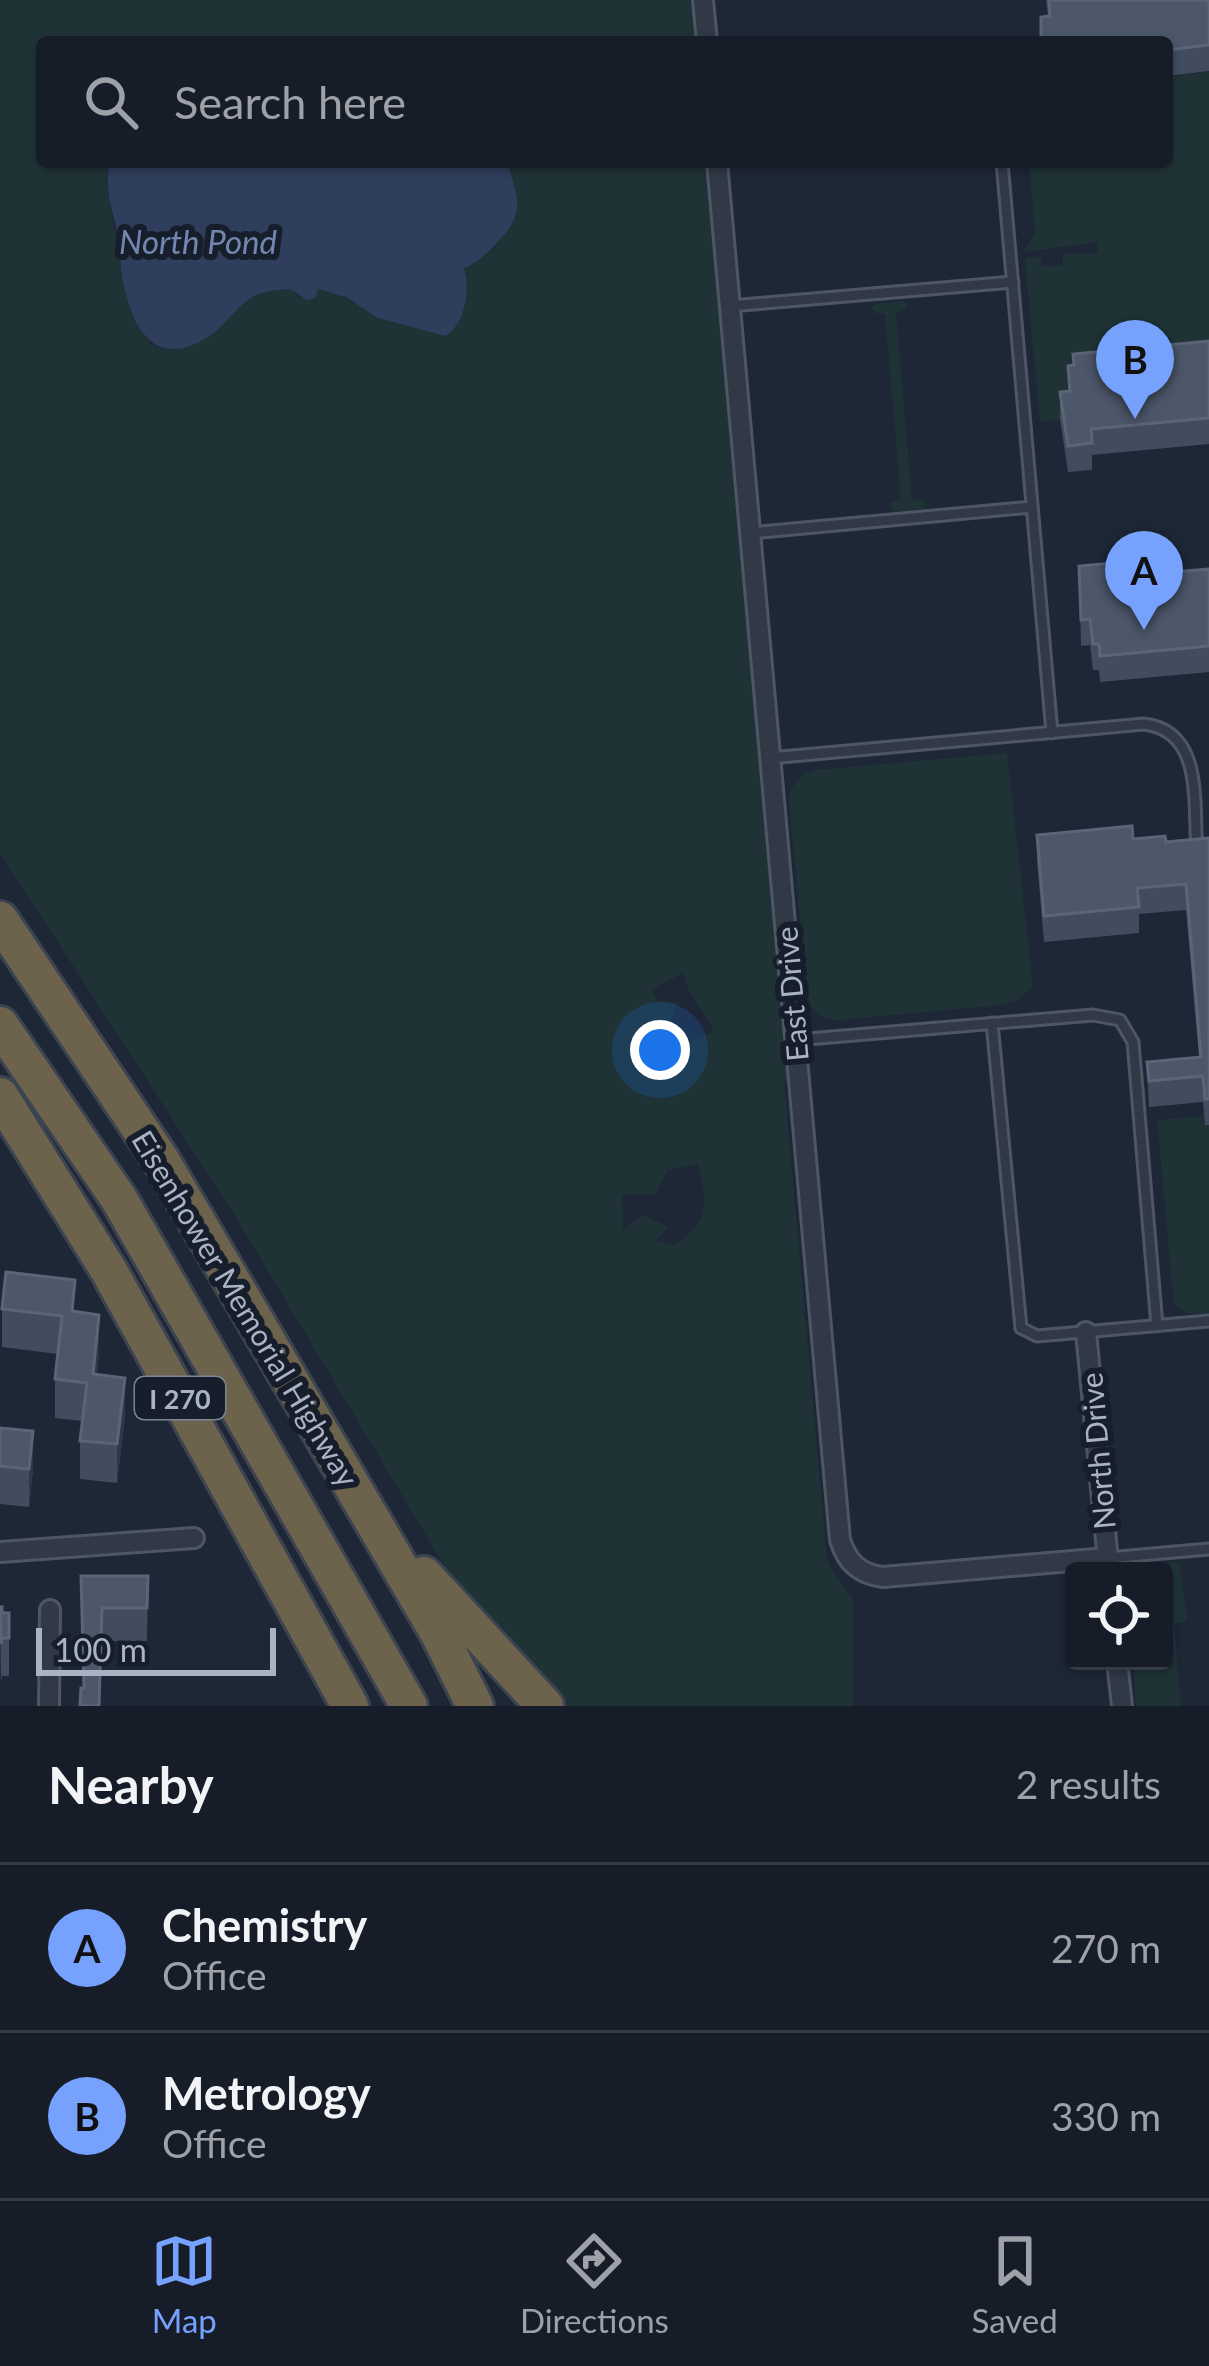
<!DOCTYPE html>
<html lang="en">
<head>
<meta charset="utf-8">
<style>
	:root { --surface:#161d28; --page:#232a34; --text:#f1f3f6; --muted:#9ea2a8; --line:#353b45; --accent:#76a2fe }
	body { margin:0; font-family:Lato,sans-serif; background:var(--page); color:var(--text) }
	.controls { position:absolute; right:36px; bottom:36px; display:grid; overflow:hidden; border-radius:12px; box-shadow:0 3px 9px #0004 }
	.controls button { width:108px; height:108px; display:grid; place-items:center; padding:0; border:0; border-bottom:3px solid var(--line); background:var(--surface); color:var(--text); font:60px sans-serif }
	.scale { position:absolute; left:36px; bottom:30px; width:240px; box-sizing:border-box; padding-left:12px; border:6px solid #aab3c4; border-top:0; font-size:33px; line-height:42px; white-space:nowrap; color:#aab3c4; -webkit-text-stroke:9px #171e2b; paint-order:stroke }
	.you { position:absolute; left:660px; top:1050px; width:42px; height:42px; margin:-30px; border:9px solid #fff; border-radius:50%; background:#1a73e8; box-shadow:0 0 0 18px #1a73e833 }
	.badge { display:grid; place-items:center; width:78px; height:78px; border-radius:50%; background:var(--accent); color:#111; font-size:39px; font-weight:700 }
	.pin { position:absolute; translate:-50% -99px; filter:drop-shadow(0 3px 6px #0008) }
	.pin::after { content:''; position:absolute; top:63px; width:42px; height:36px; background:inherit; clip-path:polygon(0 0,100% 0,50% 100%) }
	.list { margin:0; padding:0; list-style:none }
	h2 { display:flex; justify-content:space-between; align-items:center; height:156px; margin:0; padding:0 48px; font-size:51px }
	h2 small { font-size:39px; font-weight:400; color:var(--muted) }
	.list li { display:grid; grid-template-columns:78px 1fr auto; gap:36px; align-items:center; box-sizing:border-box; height:168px; padding:0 48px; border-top:3px solid var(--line) }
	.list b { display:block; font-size:45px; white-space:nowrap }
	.list p { margin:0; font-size:39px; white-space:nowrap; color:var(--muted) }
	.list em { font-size:39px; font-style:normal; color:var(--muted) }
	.icon { flex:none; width:66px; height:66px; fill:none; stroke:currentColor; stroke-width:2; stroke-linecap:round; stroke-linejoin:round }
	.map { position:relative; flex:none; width:1209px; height:1706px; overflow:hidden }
	.search { position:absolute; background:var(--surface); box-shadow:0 3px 9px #0004; left:36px; right:36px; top:36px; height:132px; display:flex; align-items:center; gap:30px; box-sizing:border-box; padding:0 42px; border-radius:12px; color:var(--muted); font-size:45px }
	.sheet { height:492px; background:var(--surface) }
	nav { display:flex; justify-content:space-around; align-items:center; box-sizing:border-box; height:168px; border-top:3px solid var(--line); background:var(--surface); font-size:33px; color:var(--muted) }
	nav a { display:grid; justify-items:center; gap:6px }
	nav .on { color:var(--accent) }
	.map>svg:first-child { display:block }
	.green { fill:#1f3337; fill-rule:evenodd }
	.water { fill:#2e3e5c }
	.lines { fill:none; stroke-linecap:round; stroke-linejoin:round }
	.service-casing { stroke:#4e5665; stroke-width:15 }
	.minor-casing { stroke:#4e5665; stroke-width:24 }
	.motorway-casing { stroke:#3c4351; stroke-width:42 }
	.service { stroke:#313947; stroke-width:9 }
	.minor { stroke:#313947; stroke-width:18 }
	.motorway { stroke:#6d634d; stroke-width:36 }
	.wall { fill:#414c5f }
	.shaded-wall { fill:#2e384a }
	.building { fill:#4c576a; stroke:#5b6578; stroke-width:3 }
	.labels { text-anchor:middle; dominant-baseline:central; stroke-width:12; stroke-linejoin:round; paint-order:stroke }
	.shield { fill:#171e2b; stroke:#7e8696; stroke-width:3 }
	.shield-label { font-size:27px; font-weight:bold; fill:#aab3c4 }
	.street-label { font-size:30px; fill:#aab3c4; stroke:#171e2b }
	.water-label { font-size:33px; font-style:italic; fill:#7187af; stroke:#171e2b }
</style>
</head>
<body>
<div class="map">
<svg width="1209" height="1706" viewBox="0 0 1209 1706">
	<rect width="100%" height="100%" fill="#1e2736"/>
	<path class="green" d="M 0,0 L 693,0 L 697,42 L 42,42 L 42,162 L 110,162 L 106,182 L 128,305 L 150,344 C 197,363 217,318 251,298 C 262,292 277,290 290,289 L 299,297 L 318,289 L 333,291 L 370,311 L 446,336 C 465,324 471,289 464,268 C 481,261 490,251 502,237 C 526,211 517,194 507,162 L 707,162 L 790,1081 L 784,1082 L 827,1559 L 836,1577 L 853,1599 L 853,1706 L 561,1706 L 468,1603 L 451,1577 L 235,1216 L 0,853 ZM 683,973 C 686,995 706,1009 713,1031 L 674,1048 L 647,1047 L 647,1037 L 670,1023 L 678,1003 L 657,1000 L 652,989 ZM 698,1164 C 708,1202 709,1221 675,1245 L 656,1240 L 669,1227 L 643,1215 L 623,1230 L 622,1195 L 656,1194 L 668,1170 Z
		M 1209,72 L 1209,368 L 1060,420 L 1040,422 L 1025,259 L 1040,256 L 1042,267 L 1063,265 L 1063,254 L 1098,253 L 1097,242 L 1024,252 L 1035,233 L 1029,162 L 1167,162 L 1167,76 Z
		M 903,301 L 907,304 L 907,309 L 896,313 L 912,499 L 922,500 L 926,505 L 921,509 L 893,512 L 890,503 L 901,500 L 885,314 L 875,313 L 871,308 L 876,304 Z
		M 1007,753 L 1033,987 L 1016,1001 L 1001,1005 L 840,1020 C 822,1020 810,1012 807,993 L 789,800 C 791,784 799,775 815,770 Z
		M 1204,1116 L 1205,1125 L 1209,1125 L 1209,1314 L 1187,1313 L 1174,1305 L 1157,1120 Z
		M 1179,1562 L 1187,1617 L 1184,1622 L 1174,1624 L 1181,1706 L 1136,1706 L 1133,1661 L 1164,1661 L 1164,1571 L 1141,1571 L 1139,1568 Z"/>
	<path class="water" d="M 110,162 L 507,162 C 517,194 526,211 502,237 C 490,251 481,261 464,268 C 471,289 465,324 446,336 L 378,318 L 346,297 L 318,289 L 315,298 L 307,300 L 290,289 C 278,290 263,291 253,297 C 237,305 226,325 211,335 C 157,371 133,332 123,282 C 120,267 121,251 118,236 C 113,209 103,190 110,162 Z"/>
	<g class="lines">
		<defs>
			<path id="service" d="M 1002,162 L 1052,733
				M 730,306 L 1013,282
				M 750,533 L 1032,507
				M 770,758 L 1144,724 C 1204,731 1193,803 1197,850
				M 992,1023 L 1021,1328 L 1037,1336 L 1209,1321
				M 796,1040 L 1093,1015 L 1120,1020 L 1133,1042 L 1157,1326
				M 1107,1558 L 1209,1549"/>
			<path id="minor" d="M 703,0 L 707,42
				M 717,162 L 840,1540 C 847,1562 859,1574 883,1577 L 1107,1558
				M 1086,1332 L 1109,1571
				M 0,1552 L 194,1538
				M 1117,1661 L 1122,1706
				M 49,1706 L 50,1610"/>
			<path id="motorway" d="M 0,920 L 161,1160 L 439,1634 L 475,1706
				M 0,1025 L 119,1199 L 409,1706
				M 0,1096 L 109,1271 L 350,1706
				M 424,1575 L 545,1706"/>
		</defs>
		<use href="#service" class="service-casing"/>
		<use href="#minor" class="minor-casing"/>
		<use href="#motorway" class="motorway-casing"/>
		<use href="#service" class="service"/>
		<use href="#minor" class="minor"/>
		<use href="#motorway" class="motorway"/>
	</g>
	<path class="wall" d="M 1046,0 L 1209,0 L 1209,71 L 1167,76 L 1167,42 L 1048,16 Z
		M 1209,341 L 1209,444 L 1092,455 L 1092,470 L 1068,472 L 1060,419 L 1060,392 L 1068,392 L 1068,366 L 1073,365 L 1073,354 Z
		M 1079,566 L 1160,573 L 1209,569 L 1209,672 L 1100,682 L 1099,670 L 1093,670 L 1090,645 L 1081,646 Z
		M 1037,835 L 1166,842 L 1209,838 L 1209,1125 L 1205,1125 L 1203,1102 L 1149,1107 L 1147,1062 L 1199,1057 L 1186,910 L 1139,914 L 1139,933 L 1044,942 L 1037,861 Z
		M 2,1309 L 75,1311 L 99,1353 L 97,1374 L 125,1416 L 117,1483 L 80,1479 L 80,1441 L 82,1421 L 55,1418 L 55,1379 L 58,1354 L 2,1347 Z
		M 0,1428 L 33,1469 L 29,1507 L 0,1504 Z
		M 148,1576 L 147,1641 L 102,1641 L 100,1706 L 80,1706 L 83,1688 L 81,1609 Z
		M 0,1607 L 2,1613 L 9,1613 L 9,1676 L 2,1676 L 1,1683 Z"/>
	<path class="shaded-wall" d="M 99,1315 L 99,1353 L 93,1412 L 93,1374 Z
		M 125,1378 L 125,1416 L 117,1483 L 117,1444 Z
		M 33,1431 L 33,1469 L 29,1507 L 29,1469 Z"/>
	<path class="building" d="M 1049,0 L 1209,0 L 1209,45 L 1167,50 L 1167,42 L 1041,42 L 1041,17 L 1050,16 Z
		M 1209,341 L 1209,418 L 1091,429 L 1092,443 L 1068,446 L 1060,392 L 1070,391 L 1068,366 L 1074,365 L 1073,354 Z
		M 1159,559 L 1160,573 L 1209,569 L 1209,646 L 1100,656 L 1099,644 L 1093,644 L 1090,619 L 1081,620 L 1079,566 Z
		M 1132,826 L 1133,839 L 1165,836 L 1166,842 L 1209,838 L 1209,1099 L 1205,1099 L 1203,1076 L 1149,1081 L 1147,1062 L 1201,1057 L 1186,884 L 1137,888 L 1139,907 L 1044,916 L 1037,835 Z
		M 6,1272 L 75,1280 L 72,1311 L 99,1315 L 93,1374 L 125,1378 L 117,1444 L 80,1441 L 87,1383 L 55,1379 L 62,1316 L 2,1309 Z
		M 0,1428 L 33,1431 L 29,1469 L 0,1466 Z
		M 81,1576 L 148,1576 L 147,1608 L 102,1608 L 99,1706 L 80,1706 L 81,1688 L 84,1688 Z
		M 0,1607 L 2,1607 L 2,1613 L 9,1613 L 9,1638 L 2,1638 L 1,1644 Z"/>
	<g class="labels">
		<rect class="shield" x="135" y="1377" width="90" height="42" rx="9"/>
		<g class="shield-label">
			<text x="180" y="1398">I 270</text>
		</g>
		<g class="street-label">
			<text transform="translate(791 994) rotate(-95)">East Drive</text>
			<text transform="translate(246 1308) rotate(59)">Eisenhower Memorial Highway</text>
			<text transform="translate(1097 1451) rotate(-95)">North Drive</text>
		</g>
		<g class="water-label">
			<text x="198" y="241">North Pond</text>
		</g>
	</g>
</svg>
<div class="controls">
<button><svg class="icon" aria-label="locate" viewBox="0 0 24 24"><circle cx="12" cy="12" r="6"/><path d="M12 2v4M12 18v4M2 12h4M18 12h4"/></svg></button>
</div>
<div class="scale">100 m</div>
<div class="you"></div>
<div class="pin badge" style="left:1144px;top:630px">A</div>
<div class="pin badge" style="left:1135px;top:419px">B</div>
<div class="search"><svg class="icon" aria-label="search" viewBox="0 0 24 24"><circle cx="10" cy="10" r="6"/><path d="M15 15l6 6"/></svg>Search here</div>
</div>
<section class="sheet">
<h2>Nearby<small>2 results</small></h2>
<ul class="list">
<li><span class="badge">A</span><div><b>Chemistry</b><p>Office</p></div><em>270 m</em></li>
<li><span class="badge">B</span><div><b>Metrology</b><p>Office</p></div><em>330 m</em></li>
</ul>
</section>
<nav>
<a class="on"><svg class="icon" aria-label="map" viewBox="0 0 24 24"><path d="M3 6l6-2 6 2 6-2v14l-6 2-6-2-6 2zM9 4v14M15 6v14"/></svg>Map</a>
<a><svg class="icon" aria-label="directions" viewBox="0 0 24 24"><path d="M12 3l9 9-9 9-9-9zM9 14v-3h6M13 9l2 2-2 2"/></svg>Directions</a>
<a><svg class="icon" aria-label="saved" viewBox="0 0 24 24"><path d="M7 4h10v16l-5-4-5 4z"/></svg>Saved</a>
</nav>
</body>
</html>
